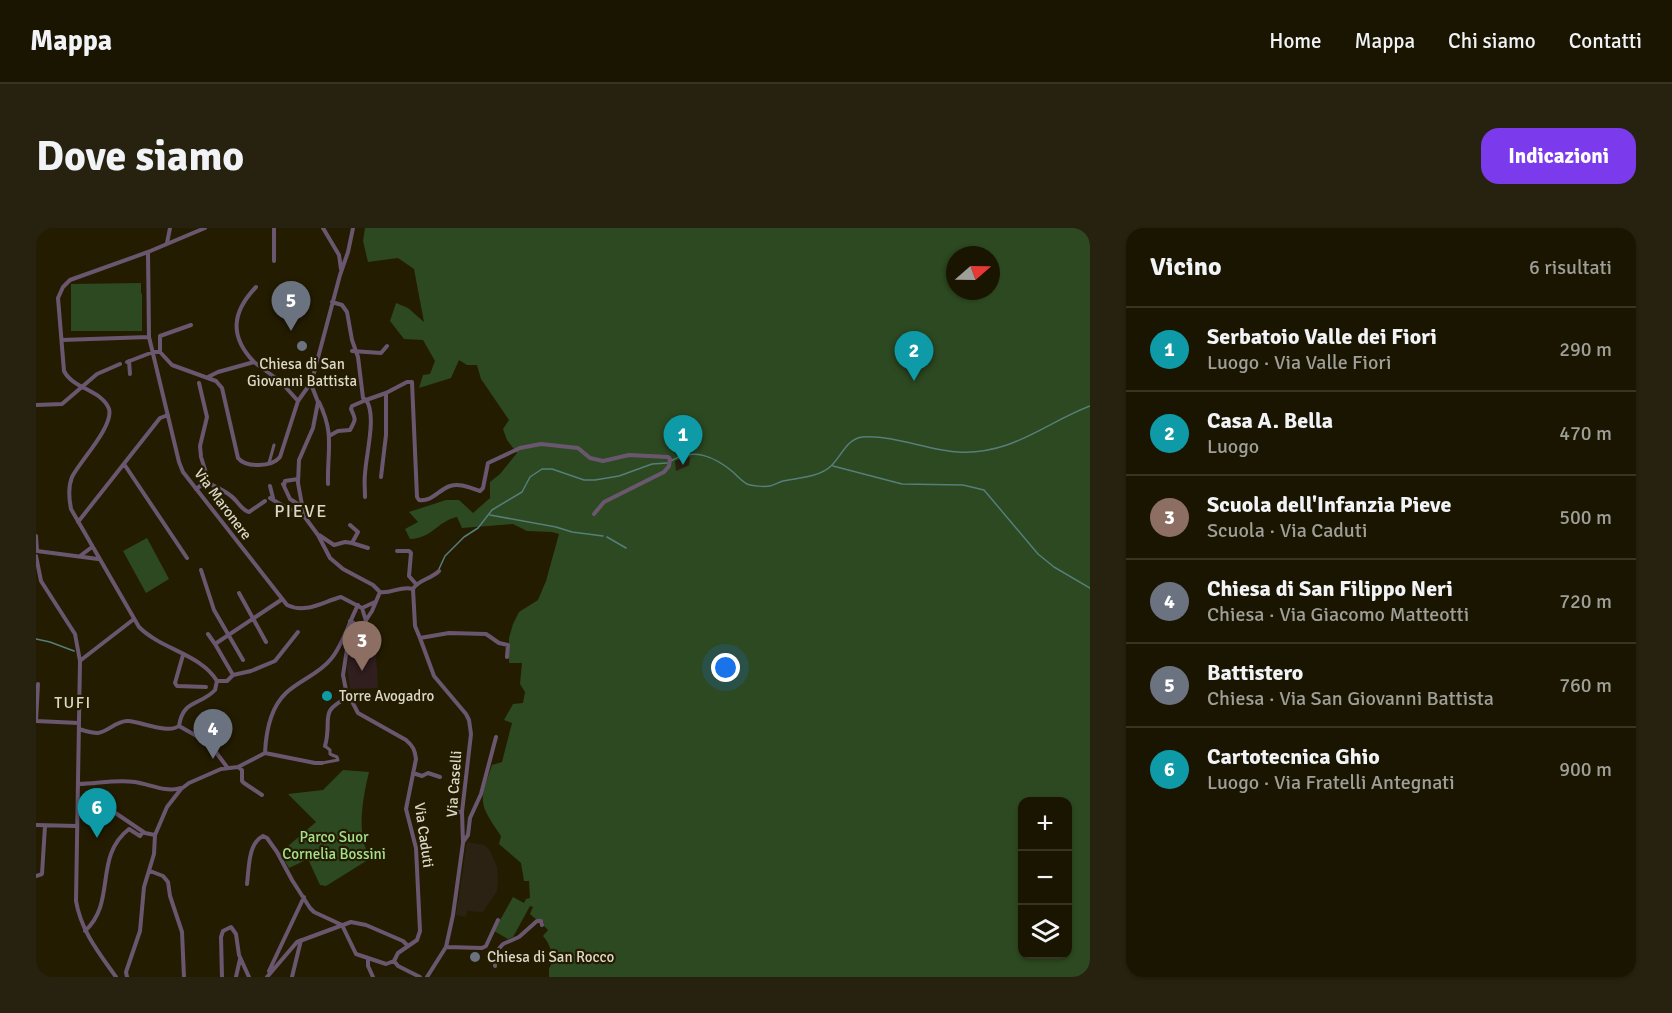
<!DOCTYPE html>
<html lang="it">
<head>
<meta charset="utf-8">
<style>
	:root { --surface:#1a1500; --page:#27220f; --text:#f1f3f6; --muted:#9f9f99; --line:#383422; --accent:#7c3aed }
	body { margin:0; font-family:Signika,sans-serif; background:var(--page); color:var(--text) }
	.controls { position:absolute; right:18px; bottom:18px; display:grid; overflow:hidden; border-radius:12px; box-shadow:0 2px 4px #0004 }
	.controls button { width:54px; height:54px; display:grid; place-items:center; padding:0; border:0; border-bottom:2px solid var(--line); background:var(--surface); color:var(--text); font:30px sans-serif }
	.compass { position:absolute; left:910px; top:18px; width:54px; height:54px; border-radius:50%; background:var(--surface); box-shadow:0 2px 4px #0004; rotate:70deg }
	.you { position:absolute; left:690px; top:440px; width:21px; height:21px; margin:-15px; border:4px solid #fff; border-radius:50%; background:#1a73e8; box-shadow:0 0 0 9px #1a73e833 }
	.badge { display:grid; place-items:center; width:39px; height:39px; border-radius:50%; background:var(--accent); color:#fff; font-size:20px; font-weight:700 }
	.pin { position:absolute; translate:-50% -50px; filter:drop-shadow(0 2px 3px #0008) }
	.pin::after { content:''; position:absolute; top:32px; width:21px; height:18px; background:inherit; clip-path:polygon(0 0,100% 0,50% 100%) }
	.list { margin:0; padding:0; list-style:none }
	h2 { display:flex; justify-content:space-between; align-items:center; height:78px; margin:0; padding:0 24px; font-size:26px }
	h2 small { font-size:20px; font-weight:400; color:var(--muted) }
	.list li { display:grid; grid-template-columns:39px 1fr auto; gap:18px; align-items:center; box-sizing:border-box; height:84px; padding:0 24px; border-top:2px solid var(--line) }
	.list b { display:block; font-size:22px; white-space:nowrap }
	.list p { margin:0; font-size:20px; white-space:nowrap; color:var(--muted) }
	.list em { font-size:20px; font-style:normal; color:var(--muted) }
	.icon { flex:none; width:33px; height:33px; fill:none; stroke:currentColor; stroke-width:2; stroke-linecap:round; stroke-linejoin:round }
	.map { position:relative; flex:none; width:1054px; height:749px; overflow:hidden; border-radius:18px }
	header { display:flex; align-items:center; gap:36px; box-sizing:border-box; height:84px; padding:0 30px; background:var(--surface); border-bottom:2px solid var(--line) }
	header strong { font-size:28px }
	nav { display:flex; gap:33px; margin-inline-start:auto; font-size:21px }
	.intro { display:flex; align-items:center; justify-content:space-between; box-sizing:border-box; height:144px; padding:0 36px }
	h1 { margin:0; font-size:42px }
	.button { padding:15px 27px; border-radius:18px; background:var(--accent); color:#fff; font-size:21px; font-weight:700 }
	main { display:flex; gap:36px; padding:0 36px }
	aside { flex:1; background:var(--surface); border-radius:18px; box-shadow:0 2px 4px #0004 }
	.map>svg:first-child { display:block }
	.industrial { fill:#2c2213 }
	.education { fill:#311e1f }
	.green { fill:#2d4921; fill-rule:evenodd }
	.lines { fill:none; stroke-linecap:round; stroke-linejoin:round }
	.stream { stroke:#567e7b; stroke-width:1.5 }
	.pedestrian { stroke:#6a576f; stroke-width:3 }
	.minor { stroke:#6a576f; stroke-width:4 }
	.worship-dot { fill:#6b7280; stroke:#231c00; stroke-width:2 }
	.culture-dot { fill:#0f9aa8; stroke:#231c00; stroke-width:2 }
	.labels { text-anchor:middle; dominant-baseline:central; stroke-width:4.5; stroke-linejoin:round; paint-order:stroke }
	.poi-label { font-size:15px; fill:#dcd8c7; stroke:#231c00; text-anchor:start }
	.street-label { font-size:15px; fill:#dcd8c7; stroke:#231c00 }
	.park-label { font-size:15px; fill:#a4e18d; stroke:#231c00 }
	.neighbourhood-label { font-size:16px; letter-spacing:1.5px; fill:#dcd8c7; stroke:#231c00 }
	.quarter-label { font-size:18px; letter-spacing:1.5px; fill:#dcd8c7; stroke:#231c00 }
</style>
</head>
<body>
<header>
<strong>Mappa</strong>
<nav><a>Home</a><a>Mappa</a><a>Chi siamo</a><a>Contatti</a></nav>
</header>
<div class="intro"><h1>Dove siamo</h1><a class="button">Indicazioni</a></div>
<main>
<div class="map">
<svg width="1054" height="749" viewBox="0 0 1054 749">
	<rect width="100%" height="100%" fill="#231c00"/>
	<path class="industrial" d="M 654,228 L 653,237 L 640,243 L 639,234 Z
		M 431,614 L 448,617 L 454,623 L 461,639 L 462,652 L 461,663 L 447,684 L 431,683 L 430,689 L 420,687 Z"/>
	<path class="education" d="M 340,425 L 342,460 L 314,461 L 311,439 L 314,426 Z"/>
	<path class="green" d="M 329,0 L 1054,0 L 1054,749 L 513,749 L 513,740 L 519,731 C 514,723 514,715 507,708 L 512,702 L 508,698 L 508,694 L 501,692 L 494,686 L 497,679 L 494,678 L 477,709 L 472,711 L 458,703 L 477,669 L 488,675 L 490,671 L 494,670 L 493,653 L 488,653 L 485,635 L 463,616 L 465,608 C 442,574 443,575 456,537 L 466,534 L 476,495 L 468,492 L 477,476 L 487,475 L 489,464 L 484,456 L 486,435 L 473,435 L 473,410 L 477,396 L 483,384 L 502,372 L 510,353 L 523,306 L 516,304 L 491,303 L 477,296 L 426,300 L 421,289 C 400,294 397,310 374,311 L 369,301 L 382,294 L 373,284 L 410,272 L 423,272 L 437,285 L 454,270 L 454,254 L 464,246 L 481,225 L 471,212 L 467,201 L 473,192 L 445,151 L 441,137 L 431,137 L 423,132 L 415,150 L 383,160 L 387,147 L 394,146 L 399,133 L 387,112 L 368,111 L 354,93 L 360,75 L 372,80 L 388,94 L 378,41 L 362,30 L 332,34 L 327,13 ZM 919,27 L 955,27 L 955,63 L 919,63 ZM 654,229 L 653,237 L 640,243 L 639,233 ZM 987,574 L 1032,574 L 1032,726 L 987,726 Z
		M 105,55 L 105,65 L 106,66 L 106,103 L 35,103 L 35,56 Z
		M 111,310 L 133,351 L 110,365 L 87,323 Z
		M 307,542 L 333,544 C 327,569 319,609 335,630 L 290,658 L 284,657 L 272,631 L 253,640 L 244,625 L 280,594 L 252,566 L 287,562 Z"/>
	<g class="lines">
		<path class="stream" d="M 635,233 C 658,219 679,229 697,244 C 701,248 707,254 711,256 C 716,258 729,259 734,258 C 739,257 743,254 747,253 C 761,250 784,249 795,238 C 805,229 811,210 827,209 C 859,207 890,222 922,224 C 976,227 1007,196 1054,178
			M 797,238 L 866,256 L 927,257 L 948,262 L 1002,326 L 1018,339 L 1054,360
			M 454,287 L 520,299 L 536,304 L 567,308
			M 571,309 L 590,320
			M 403,341 L 409,328 L 428,309 L 442,300 L 456,282 L 486,264 L 494,249 L 506,241 L 516,241 L 548,252 L 559,252 L 583,248 L 616,236 L 631,235
			M 0,411 L 14,414 L 38,423"/>
		<path class="pedestrian" d="M 233,235 L 238,217
			M 286,535 L 302,532 L 301,529 L 294,526 L 294,522 L 289,518"/>
		<path class="minor" d="M 169,0 L 112,24 L 34,52 L 27,59 L 22,70 L 28,143 C 37,161 66,162 73,181 C 78,198 44,233 36,249 C 32,259 33,271 35,281 L 103,399 C 126,422 165,426 181,453 L 179,462 C 164,478 147,471 143,498 L 173,515 L 191,539
			M 287,0 L 303,27 L 305,41
			M 317,0 L 312,24 L 304,47 L 275,156 L 282,174 L 277,200 L 263,232 L 262,255 L 268,288 L 282,307 L 294,330 L 307,341 L 337,357 L 344,364
			M 131,15 L 134,0
			M 112,24 L 113,109
			M 238,33 L 238,0
			M 296,74 L 306,77 L 311,84 L 316,112 L 322,129 L 327,170 L 330,172 L 350,165 L 371,154 L 376,154 L 381,269 L 383,272 C 396,274 402,262 414,258 C 425,255 434,260 444,263 L 447,260 L 452,235 L 484,220 L 505,216 L 542,220 L 554,230 L 567,233 L 593,227 L 632,229 L 634,231 L 633,238 L 628,244 L 568,274 L 558,286
			M 26,112 L 113,109 L 143,234 L 147,244 L 251,377 C 270,386 286,374 305,369 L 326,380 L 330,393
			M 316,123 L 345,125 L 351,118
			M 124,124 L 124,108 L 155,97
			M 93,133 L 94,146
			M 91,134 L 117,124 L 124,124 L 136,137 L 180,153 L 186,160 L 202,230 C 210,240 236,239 244,229 L 262,173 L 274,156
			M 218,134 C 193,108 196,84 220,59
			M 172,149 L 182,144 L 218,134 L 245,154 L 262,173
			M 163,155 L 171,189 L 164,218 L 165,229 L 171,248 L 170,254
			M 283,174 C 299,207 291,222 292,256
			M 0,177 L 26,176 L 61,146 L 84,136
			M 293,208 L 302,203 L 314,202 C 320,191 320,192 315,181 L 316,178 L 330,172 C 341,187 330,226 329,246 C 328,253 329,261 329,269
			M 88,236 L 151,330
			M 345,249 L 350,207 L 350,165
			M 247,256 L 254,271 L 265,278
			M 234,258 L 237,270
			M 248,258 L 249,253 L 262,251
			M 160,261 L 170,254 C 178,258 188,262 195,268 C 202,273 205,282 213,284 L 229,273
			M 234,270 L 254,282 L 259,281 L 268,287
			M 42,294 L 124,190 L 132,187
			M 283,307 L 298,317 L 309,314 L 316,315 L 322,304 L 314,297
			M 0,308 L 1,323
			M 316,315 L 332,320
			M 1,323 L 62,331
			M 361,323 L 373,323 L 375,325 L 373,348 L 380,356
			M 0,328 L 5,353 L 39,406 L 44,433 L 40,673 C 45,703 63,725 80,749
			M 44,328 L 56,319
			M 165,342 L 178,382 L 207,432
			M 377,361 L 379,398 L 384,410 L 413,405 L 450,406 L 463,415 L 472,417 L 471,429
			M 344,364 L 336,383 L 311,421 L 307,447 L 310,462 L 322,485 L 370,512 C 377,518 379,522 380,531 L 370,581 L 380,620 L 384,703 L 381,712 L 362,725 L 358,733 L 362,738 L 384,749
			M 344,364 C 356,366 365,357 377,361 C 382,352 395,351 403,343
			M 203,365 L 230,414
			M 326,380 L 339,374
			M 314,393 L 325,399
			M 172,406 L 179,416
			M 384,410 L 398,448 L 430,486 L 433,492 L 435,506 L 426,584 L 427,615 L 417,687 L 410,719 L 391,749
			M 147,427 L 139,455 L 141,458 L 170,459
			M 45,432 L 98,391
			M 197,447 L 215,443 L 239,433 L 262,404
			M 181,453 L 191,453 L 197,447 L 179,416 L 245,372
			M 0,493 L 43,495
			M 0,493 L 2,456
			M 43,501 C 49,503 55,505 62,505 C 72,504 81,492 92,493 C 106,494 132,506 143,498
			M 289,518 C 297,490 281,484 313,469
			M 229,525 L 279,535 L 286,535
			M 202,539 L 206,542 L 206,553 L 208,555 L 226,567
			M 377,545 L 386,548 L 392,545 L 404,549
			M 420,554 L 421,564
			M 42,556 C 61,556 79,551 99,554 C 113,556 131,565 144,560
			M 420,571 L 419,580 L 422,584 L 426,584
			M 42,581 L 75,582 L 109,605 L 119,607
			M 0,597 L 41,598
			M 427,614 L 432,607 L 434,590 L 445,566 L 460,509
			M 114,643 L 127,648 L 132,654 L 134,668 L 146,704 L 148,749
			M 0,648 L 6,646 L 9,598
			M 211,656 C 213,641 212,615 227,608 L 231,610 L 241,624 L 256,652 L 274,680 L 278,684 L 306,697 L 320,726 L 350,736 L 358,733
			M 49,703 C 81,674 57,629 93,601 L 104,608 L 107,604
			M 411,719 L 446,720 L 450,718 L 462,692
			M 332,732 L 332,738 L 337,749
			M 459,738 L 460,724 L 467,716 L 483,709 L 501,693 L 505,693 L 506,697
			M 233,743 L 268,669
			M 91,749 L 90,744 L 104,703 L 108,659 L 118,626 L 119,607 L 131,579 L 145,561 L 153,555 L 185,541 L 202,539 L 229,525 C 230,503 234,480 250,465 C 264,452 283,446 295,431 C 307,417 313,394 322,377
			M 186,749 L 185,709 L 187,703 L 195,699 L 200,706 L 203,727 L 213,749
			M 200,749 L 204,731
			M 231,749 L 261,714 L 315,694 L 330,697 L 367,713 L 372,718
			M 256,749 L 265,712"/>
	</g>
	<g class="worship-dot">
		<circle cx="266" cy="118" r="6"/>
		<circle cx="439" cy="729" r="6"/>
	</g>
	<circle class="culture-dot" cx="291" cy="468" r="6"/>
	<g class="labels">
		<g class="poi-label">
			<text x="266" y="136" text-anchor="middle">Chiesa di San<tspan x="266" dy="17">Giovanni Battista</tspan></text>
			<text x="303" y="468">Torre Avogadro</text>
			<text x="451" y="729">Chiesa di San Rocco</text>
		</g>
		<g class="street-label">
			<text transform="translate(187 276) rotate(53)">Via Maronere</text>
			<text transform="translate(418 556) rotate(-86)">Via Caselli</text>
			<text transform="translate(388 607) rotate(82)">Via Caduti</text>
		</g>
		<g class="park-label">
			<text x="298" y="609">Parco Suor<tspan x="298" dy="17">Cornelia Bossini</tspan></text>
		</g>
		<g class="neighbourhood-label">
			<text x="37" y="475">TUFI</text>
		</g>
		<g class="quarter-label">
			<text x="265" y="283">PIEVE</text>
		</g>
	</g>
</svg>
<div class="controls">
<button>+</button>
<button>−</button>
<button><svg class="icon" aria-label="layers" viewBox="0 0 24 24"><path d="M12 4l9 5-9 5-9-5zM3 14l9 5 9-5"/></svg></button>
</div>
<svg class="compass" viewBox="-18 -18 36 36"><path d="M0-13l5 13h-10z" fill="#e53935"/><path d="M0 13l5-13h-10z" fill="#9f9f99"/></svg>
<div class="you"></div>
<div class="pin badge" style="left:647px;top:237px;background:#0f9aa8">1</div>
<div class="pin badge" style="left:878px;top:153px;background:#0f9aa8">2</div>
<div class="pin badge" style="left:326px;top:443px;background:#8d6e63">3</div>
<div class="pin badge" style="left:177px;top:531px;background:#6b7280">4</div>
<div class="pin badge" style="left:255px;top:103px;background:#6b7280">5</div>
<div class="pin badge" style="left:61px;top:610px;background:#0f9aa8">6</div>
</div>
<aside>
<h2>Vicino<small>6 risultati</small></h2>
<ul class="list">
<li><span class="badge" style="background:#0f9aa8">1</span><div><b>Serbatoio Valle dei Fiori</b><p>Luogo · Via Valle Fiori</p></div><em>290 m</em></li>
<li><span class="badge" style="background:#0f9aa8">2</span><div><b>Casa A. Bella</b><p>Luogo</p></div><em>470 m</em></li>
<li><span class="badge" style="background:#8d6e63">3</span><div><b>Scuola dell'Infanzia Pieve</b><p>Scuola · Via Caduti</p></div><em>500 m</em></li>
<li><span class="badge" style="background:#6b7280">4</span><div><b>Chiesa di San Filippo Neri</b><p>Chiesa · Via Giacomo Matteotti</p></div><em>720 m</em></li>
<li><span class="badge" style="background:#6b7280">5</span><div><b>Battistero</b><p>Chiesa · Via San Giovanni Battista</p></div><em>760 m</em></li>
<li><span class="badge" style="background:#0f9aa8">6</span><div><b>Cartotecnica Ghio</b><p>Luogo · Via Fratelli Antegnati</p></div><em>900 m</em></li>
</ul>
</aside>
</main>
</body>
</html>
